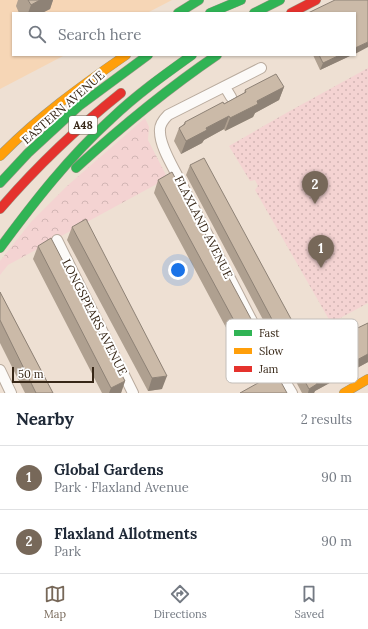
<!DOCTYPE html>
<html lang="en">
<head>
<meta charset="utf-8">
<style>
	:root { --surface:#fff; --page:#f2f2f3; --text:#1f2937; --muted:#747a83; --line:#e0e1e3; --accent:#776859 }
	body { margin:0; font-family:Lora,serif; background:var(--page); color:var(--text) }
	.scale { position:absolute; left:12px; bottom:10px; width:82px; box-sizing:border-box; padding-left:4px; border:2px solid #372717; border-top:0; font-size:11px; line-height:14px; white-space:nowrap; color:#372717; -webkit-text-stroke:3px #fff; paint-order:stroke }
	.you { position:absolute; left:178px; top:270px; width:14px; height:14px; margin:-10px; border:3px solid #fff; border-radius:50%; background:#1a73e8; box-shadow:0 0 0 6px #1a73e833 }
	.badge { display:grid; place-items:center; width:26px; height:26px; border-radius:50%; background:var(--accent); color:#fff; font-size:13px; font-weight:700 }
	.pin { position:absolute; translate:-50% -33px; filter:drop-shadow(0 1px 2px #0008) }
	.pin::after { content:''; position:absolute; top:21px; width:14px; height:12px; background:inherit; clip-path:polygon(0 0,100% 0,50% 100%) }
	.list { margin:0; padding:0; list-style:none }
	h2 { display:flex; justify-content:space-between; align-items:center; height:52px; margin:0; padding:0 16px; font-size:17px }
	h2 small { font-size:13px; font-weight:400; color:var(--muted) }
	.list li { display:grid; grid-template-columns:26px 1fr auto; gap:12px; align-items:center; box-sizing:border-box; height:64px; padding:0 16px; border-top:1px solid var(--line) }
	.list b { display:block; font-size:15px; white-space:nowrap }
	.list p { margin:0; font-size:13px; white-space:nowrap; color:var(--muted) }
	.list em { font-size:13px; font-style:normal; color:var(--muted) }
	.icon { flex:none; width:22px; height:22px; fill:none; stroke:currentColor; stroke-width:2; stroke-linecap:round; stroke-linejoin:round }
	.map { position:relative; flex:none; width:368px; height:393px; overflow:hidden }
	.search { position:absolute; background:var(--surface); box-shadow:0 1px 3px #0004; left:12px; right:12px; top:12px; height:44px; display:flex; align-items:center; gap:10px; box-sizing:border-box; padding:0 14px; border-radius:0px; color:var(--muted); font-size:15px }
	.sheet { height:180px; background:var(--surface) }
	nav { display:flex; justify-content:space-around; align-items:center; box-sizing:border-box; height:56px; border-top:1px solid var(--line); background:var(--surface); font-size:11px; color:var(--muted) }
	nav a { display:grid; justify-items:center; gap:2px }
	nav .on { color:var(--accent) }
	.map>svg:first-child { display:block }
	.built { fill:#f6d6b6 }
	.forest { fill:url(#forest-crowns) }
	.garden { fill:url(#garden-dots) }
	.lines { fill:none; stroke-linecap:round; stroke-linejoin:round }
	.street-casing { stroke:#b8aa9d; stroke-width:12 }
	.fast-casing { stroke:#999683; stroke-width:10 }
	.slow-casing { stroke:#999683; stroke-width:10 }
	.jam-casing { stroke:#999683; stroke-width:10 }
	.street { stroke:#fcfaf8; stroke-width:10 }
	.fast { stroke:#30b455; stroke-width:9 }
	.slow { stroke:#ff9f0a; stroke-width:9 }
	.jam { stroke:#e5322d; stroke-width:9 }
	.wall { fill:#afa090 }
	.shaded-wall { fill:#8e8276 }
	.building { fill:#cbbaa8; stroke:#8e8276 }
	.labels { text-anchor:middle; dominant-baseline:central; stroke-width:4; stroke-linejoin:round; paint-order:stroke }
	.shield { fill:#fff; stroke:#73685d; stroke-width:1 }
	.shield-label { font-size:11px; font-weight:bold; fill:#372717 }
	.street-label { font-size:12px; fill:#372717; stroke:#fff }
	.key { fill:#fff; stroke:#c3beb9; stroke-width:1 }
	.key-label { font-size:11px; fill:#372717 }
</style>
</head>
<body>
<div class="map">
<svg width="368" height="393" viewBox="0 0 368 393">
	<defs>
		<pattern id="forest-crowns" width="20" height="18" patternUnits="userSpaceOnUse"><rect width="20" height="18" fill="#f4d3d2"/><path d="M2 6a3 3 0 1 1 6 0M12 15a3 3 0 1 1 6 0" fill="none" stroke="#d2b5b4"/></pattern>
		<pattern id="garden-dots" width="8" height="8" patternUnits="userSpaceOnUse"><rect width="8" height="8" fill="#f4d3d2"/><path d="M2 2h.1M6 6h.1" fill="none" stroke="#d2b5b4" stroke-width="1.8" stroke-linecap="round"/></pattern>
	</defs>
	<rect width="100%" height="100%" fill="#eee0d3"/>
	<path class="built" d="M 0,0 L 172,0 L 147,13 L 13,13 L 13,55 L 65,55 L 0,89 Z"/>
	<path class="forest" d="M 145,118 L 149,127 L 148,140 L 167,177 L 166,179 L 8,265 L 0,275 L 0,261 L 31,222 L 67,186 Z"/>
	<path class="garden" d="M 368,68 L 368,303 L 331,323 L 255,190 L 258,186 L 255,180 L 250,181 L 229,146 L 288,112 Z"/>
	<g class="lines">
		<defs>
			<path id="street" d="M 261,68 L 168,115 C 163,120 159,125 160,132 C 160,146 172,165 178,177 L 272,360 L 292,393
				M 225,87 L 231,97
				M 57,240 L 133,393
				M 0,370 L 11,393"/>
			<path id="fast" d="M 178,13 L 199,0
				M 210,13 L 241,0
				M 254,13 L 280,0
				M 76,168 C 121,127 167,89 217,55
				M 0,183 L 28,153 L 79,106 L 148,55
				M 0,248 C 34,202 69,157 111,119 C 136,95 164,75 192,55"/>
			<path id="slow" d="M 0,156 C 38,117 81,86 126,55
				M 344,393 L 368,379"/>
			<path id="jam" d="M 291,13 L 316,0
				M 0,209 C 37,166 77,128 121,93"/>
		</defs>
		<use href="#street" class="street-casing"/>
		<use href="#fast" class="fast-casing"/>
		<use href="#slow" class="slow-casing"/>
		<use href="#jam" class="jam-casing"/>
		<use href="#street" class="street"/>
		<use href="#fast" class="fast"/>
		<use href="#slow" class="slow"/>
		<use href="#jam" class="jam"/>
	</g>
	<path class="wall" d="M 18,0 L 53,0 L 50,9 L 42,13 L 19,13 L 16,6 Z
		M 313,55 L 352,55 L 320,70 Z
		M 284,87 L 279,100 L 255,113 L 253,117 L 225,131 L 224,129 L 204,140 L 202,143 L 181,154 L 174,141 L 179,128 L 183,125 L 185,122 L 224,104 L 244,93 L 245,90 Z
		M 190,165 L 297,330 L 293,339 L 302,355 L 324,347 L 340,339 L 341,336 L 368,323 L 368,362 L 315,391 L 314,393 L 302,393 L 186,175 Z
		M 158,180 L 265,345 L 261,358 L 246,365 L 154,193 Z
		M 72,227 L 162,389 L 148,391 L 67,240 Z
		M 38,246 L 125,381 L 121,393 L 102,393 L 33,259 Z
		M 0,292 L 53,393 L 25,393 L 0,343 Z"/>
	<path class="shaded-wall" d="M 40,0 L 53,0 L 50,9 L 42,13 L 28,13 L 31,5 Z
		M 368,42 L 368,47 L 355,54 L 355,48 Z
		M 340,55 L 352,55 L 320,70 L 323,63 Z
		M 284,87 L 279,100 L 255,113 L 253,117 L 225,131 L 230,118 L 257,101 Z
		M 229,116 L 224,129 L 204,140 L 202,143 L 181,154 L 186,141 L 206,128 Z
		M 297,330 L 293,340 L 290,333 Z
		M 265,345 L 261,358 L 246,365 L 251,352 Z
		M 368,354 L 368,362 L 315,391 L 314,393 L 308,393 L 309,389 L 316,382 Z
		M 167,376 L 162,389 L 148,391 L 152,378 Z
		M 125,381 L 121,393 L 109,393 L 111,388 Z"/>
	<path class="building" d="M 28,0 L 40,0 L 31,5 Z
		M 335,0 L 368,0 L 368,42 L 355,48 L 355,13 L 308,13 Z
		M 319,55 L 340,55 L 323,63 Z
		M 276,74 L 284,87 L 257,101 L 258,104 L 230,118 L 229,116 L 206,128 L 207,130 L 186,141 L 179,128 L 185,124 L 185,122 L 223,102 L 224,104 L 246,92 L 245,90 Z
		M 204,158 L 297,330 L 290,333 L 302,355 L 322,343 L 324,347 L 342,338 L 341,336 L 368,323 L 368,354 L 316,382 L 317,384 L 309,389 L 190,165 Z
		M 172,172 L 265,345 L 251,352 L 158,180 Z
		M 86,219 L 167,376 L 152,378 L 72,227 Z
		M 51,238 L 125,381 L 111,388 L 38,246 Z
		M 0,292 L 53,393 L 36,393 L 0,320 Z
		M 276,373 L 287,393 L 240,393 Z"/>
	<g class="labels">
		<rect class="shield" x="69" y="116" width="28" height="18" rx="3"/>
		<g class="shield-label">
			<text x="83" y="125">A48</text>
		</g>
		<g class="street-label">
			<text transform="translate(63 107) rotate(-41)">EASTERN AVENUE</text>
			<text transform="translate(204 227) rotate(63)">FLAXLAND AVENUE</text>
			<text transform="translate(95 317) rotate(63)">LONGSPEARS AVENUE</text>
		</g>
	</g>
	<rect x="226" y="319" width="132" height="64" rx="6" class="key"/>
	<rect x="234" y="330" width="18" height="6" fill="#30b455"/>
	<rect x="234" y="348" width="18" height="6" fill="#ff9f0a"/>
	<rect x="234" y="366" width="18" height="6" fill="#e5322d"/>
	<g class="key-label">
		<text x="259" y="337">Fast</text>
		<text x="259" y="355">Slow</text>
		<text x="259" y="373">Jam</text>
	</g>
</svg>
<div class="scale">50 m</div>
<div class="you"></div>
<div class="pin badge" style="left:321px;top:268px">1</div>
<div class="pin badge" style="left:315px;top:204px">2</div>
<div class="search"><svg class="icon" aria-label="search" viewBox="0 0 24 24"><circle cx="10" cy="10" r="6"/><path d="M15 15l6 6"/></svg>Search here</div>
</div>
<section class="sheet">
<h2>Nearby<small>2 results</small></h2>
<ul class="list">
<li><span class="badge">1</span><div><b>Global Gardens</b><p>Park · Flaxland Avenue</p></div><em>90 m</em></li>
<li><span class="badge">2</span><div><b>Flaxland Allotments</b><p>Park</p></div><em>90 m</em></li>
</ul>
</section>
<nav>
<a class="on"><svg class="icon" aria-label="map" viewBox="0 0 24 24"><path d="M3 6l6-2 6 2 6-2v14l-6 2-6-2-6 2zM9 4v14M15 6v14"/></svg>Map</a>
<a><svg class="icon" aria-label="directions" viewBox="0 0 24 24"><path d="M12 3l9 9-9 9-9-9zM9 14v-3h6M13 9l2 2-2 2"/></svg>Directions</a>
<a><svg class="icon" aria-label="saved" viewBox="0 0 24 24"><path d="M7 4h10v16l-5-4-5 4z"/></svg>Saved</a>
</nav>
</body>
</html>
